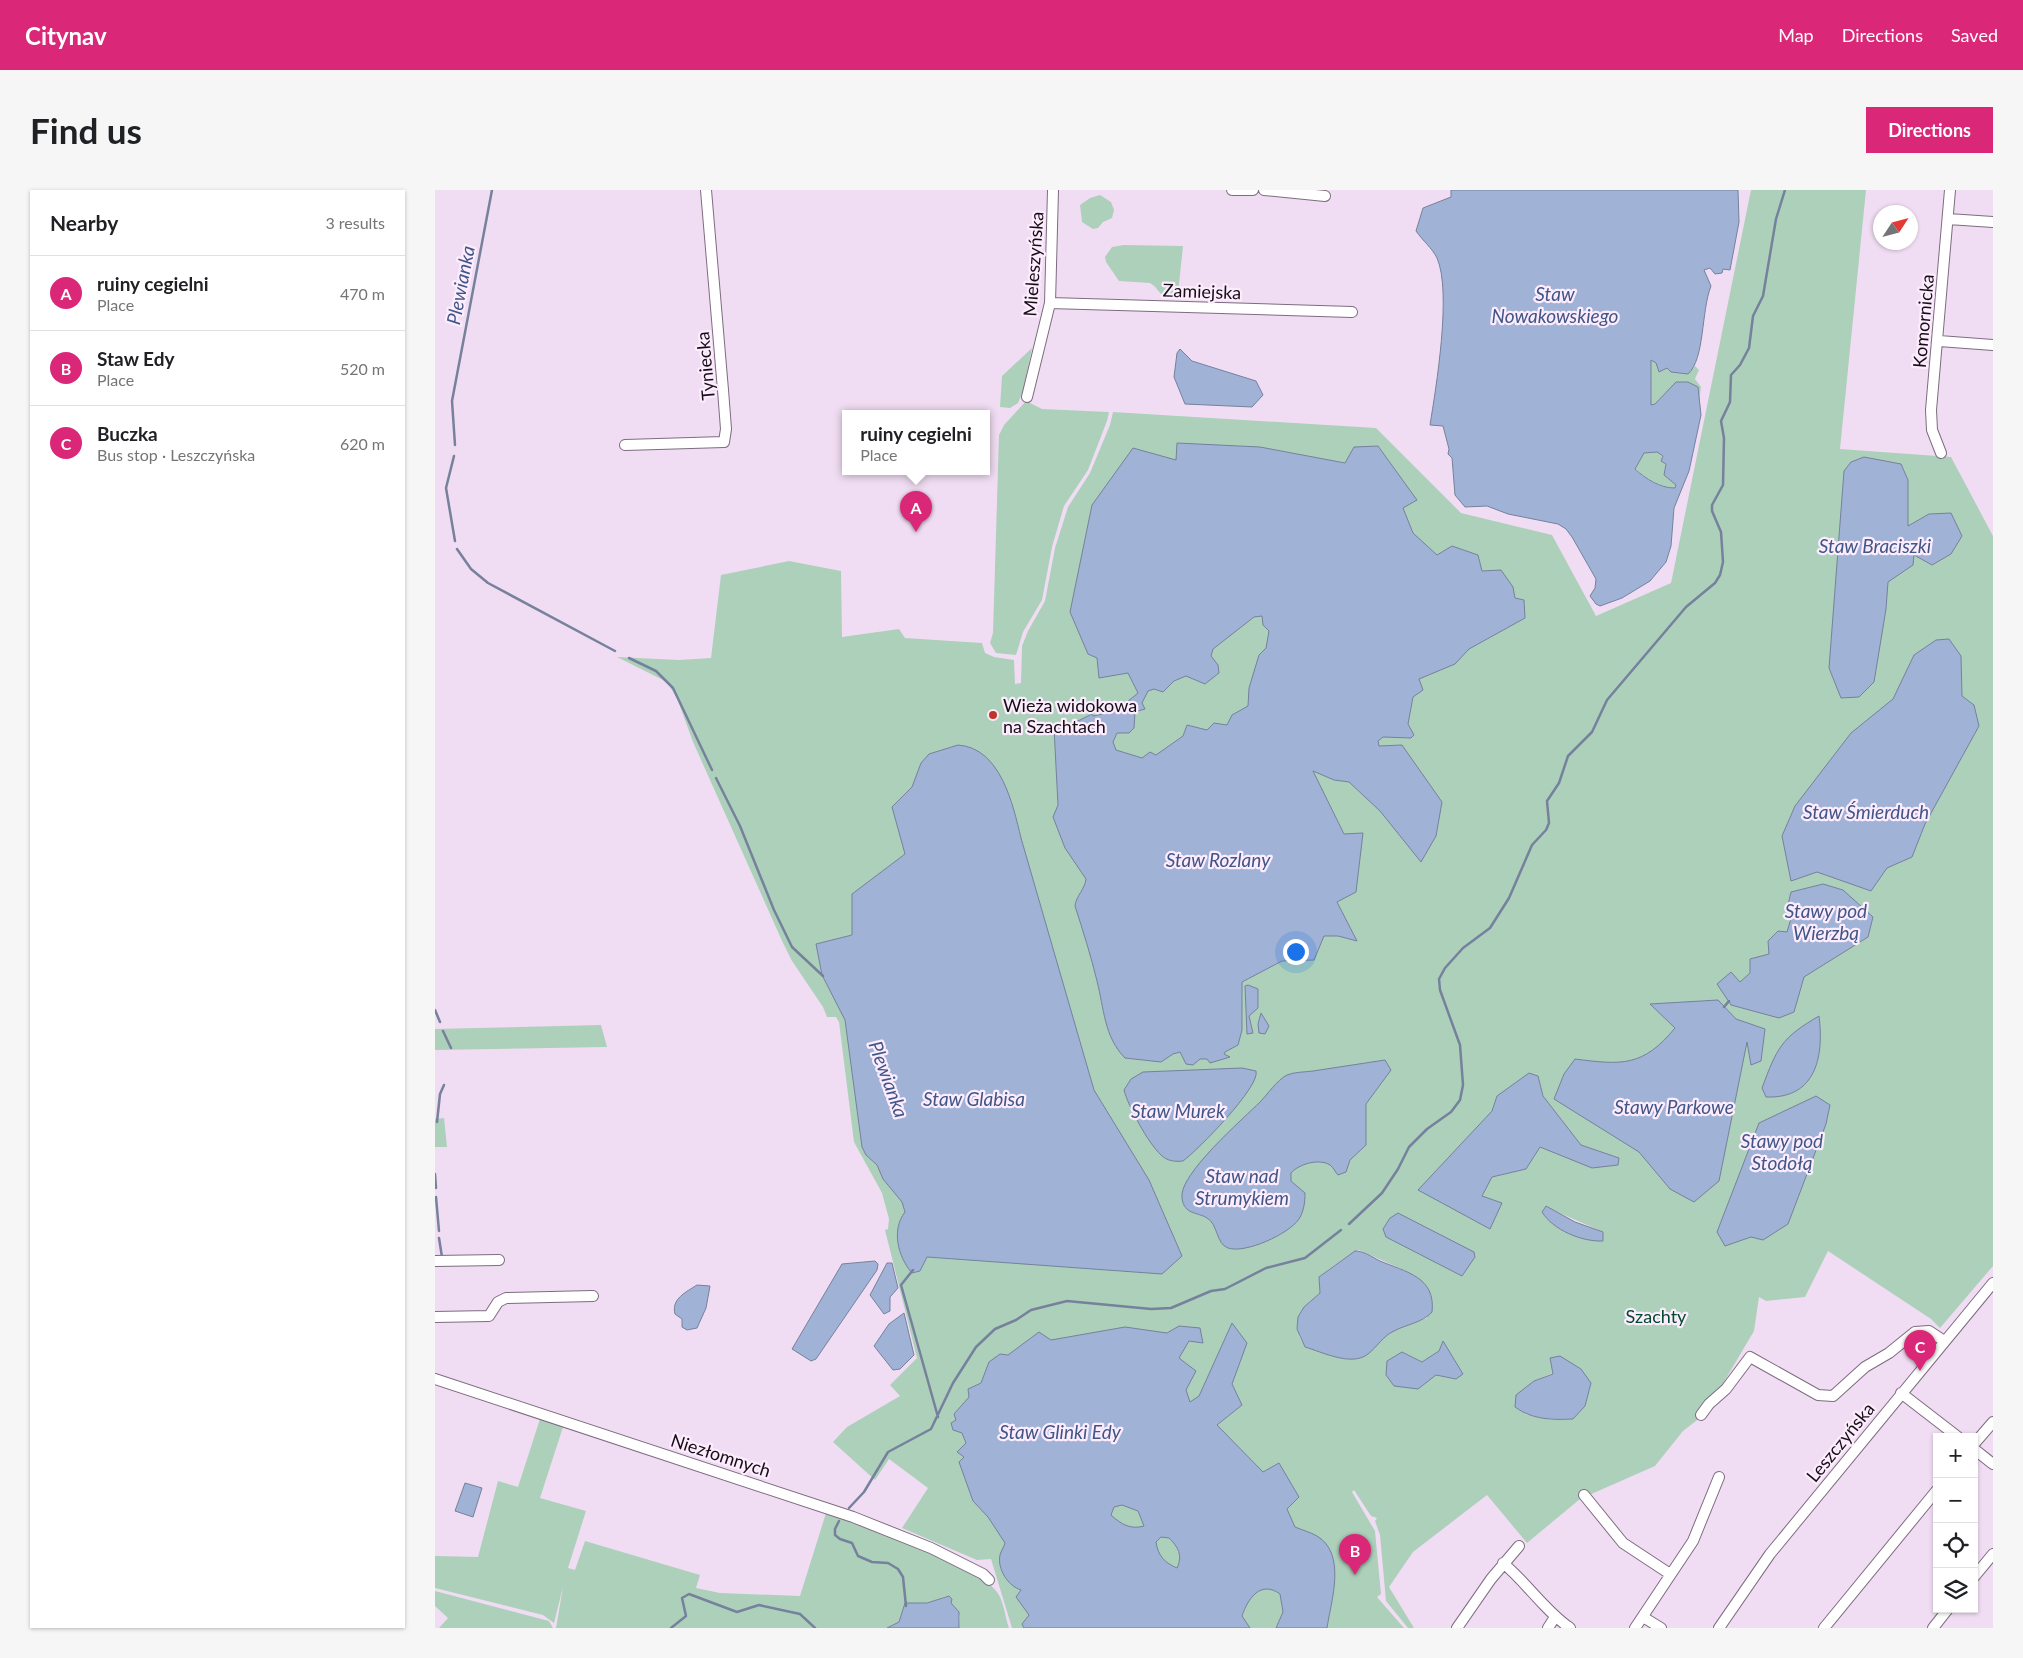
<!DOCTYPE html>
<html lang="en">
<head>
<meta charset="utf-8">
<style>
	:root { --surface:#fff; --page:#f6f6f6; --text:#202124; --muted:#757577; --line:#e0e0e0; --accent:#db2777 }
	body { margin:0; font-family:Lato,sans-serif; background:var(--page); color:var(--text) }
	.controls { position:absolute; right:15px; bottom:15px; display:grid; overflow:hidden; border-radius:0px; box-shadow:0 1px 4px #0004 }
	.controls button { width:45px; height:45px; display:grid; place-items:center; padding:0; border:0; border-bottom:1px solid var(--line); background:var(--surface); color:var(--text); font:25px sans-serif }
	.compass { position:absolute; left:1438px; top:15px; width:45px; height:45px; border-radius:50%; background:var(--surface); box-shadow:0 1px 4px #0004; rotate:54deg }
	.you { position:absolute; left:860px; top:761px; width:18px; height:18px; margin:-12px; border:4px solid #fff; border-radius:50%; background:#1a73e8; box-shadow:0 0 0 8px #1a73e833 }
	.badge { display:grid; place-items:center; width:32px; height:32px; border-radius:50%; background:var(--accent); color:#fff; font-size:16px; font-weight:700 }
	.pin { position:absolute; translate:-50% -41px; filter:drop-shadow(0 1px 2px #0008) }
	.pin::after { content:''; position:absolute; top:26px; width:18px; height:15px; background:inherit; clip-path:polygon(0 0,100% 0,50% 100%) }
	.popup { position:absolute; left:407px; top:220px; width:148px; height:65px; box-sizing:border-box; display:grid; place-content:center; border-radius:0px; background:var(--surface); filter:drop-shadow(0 1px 4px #0005); font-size:16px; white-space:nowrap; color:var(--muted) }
	.popup b { font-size:19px; color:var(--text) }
	.popup::after { content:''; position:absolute; left:50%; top:100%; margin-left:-10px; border:10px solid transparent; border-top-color:var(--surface) }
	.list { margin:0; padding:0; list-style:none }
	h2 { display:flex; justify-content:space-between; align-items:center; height:65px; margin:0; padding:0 20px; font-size:21px }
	h2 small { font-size:16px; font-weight:400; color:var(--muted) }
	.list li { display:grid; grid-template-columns:32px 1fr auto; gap:15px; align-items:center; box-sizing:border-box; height:75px; padding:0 20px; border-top:1px solid var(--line) }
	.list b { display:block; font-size:19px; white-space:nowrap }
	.list p { margin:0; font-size:16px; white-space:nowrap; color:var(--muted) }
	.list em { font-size:16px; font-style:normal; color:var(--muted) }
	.icon { flex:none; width:28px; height:28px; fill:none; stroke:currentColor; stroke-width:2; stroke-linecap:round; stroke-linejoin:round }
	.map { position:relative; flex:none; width:1558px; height:1438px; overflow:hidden; border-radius:0px }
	header { display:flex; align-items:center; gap:30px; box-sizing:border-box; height:70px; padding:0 25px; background:var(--accent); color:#fff }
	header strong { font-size:24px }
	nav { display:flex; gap:28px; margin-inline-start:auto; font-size:18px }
	.intro { display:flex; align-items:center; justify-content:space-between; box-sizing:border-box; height:120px; padding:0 30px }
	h1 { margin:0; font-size:35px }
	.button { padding:12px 22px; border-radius:0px; background:var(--accent); color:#fff; font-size:18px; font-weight:700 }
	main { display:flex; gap:30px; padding:0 30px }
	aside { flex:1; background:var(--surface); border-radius:0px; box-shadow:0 1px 4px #0004 }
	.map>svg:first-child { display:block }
	.green { fill:#add0bb; fill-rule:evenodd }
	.water { fill:#a0b2d6; stroke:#76819c; fill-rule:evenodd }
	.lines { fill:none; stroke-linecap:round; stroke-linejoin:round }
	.stream { stroke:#76819c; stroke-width:2.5 }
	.minor-casing { stroke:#7d6c7f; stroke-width:12 }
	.minor { stroke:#fff; stroke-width:10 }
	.poi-dot { fill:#c13328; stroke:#fcecfd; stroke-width:2 }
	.labels { text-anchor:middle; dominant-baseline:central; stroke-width:4.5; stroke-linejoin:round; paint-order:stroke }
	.street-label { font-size:18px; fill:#150e15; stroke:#fcecfd }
	.poi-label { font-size:18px; fill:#150e15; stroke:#fcecfd; text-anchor:start }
	.park-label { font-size:18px; fill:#004a2b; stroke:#fcecfd }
	.water-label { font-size:19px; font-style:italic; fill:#3f5686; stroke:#fcecfd }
</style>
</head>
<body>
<header>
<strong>Citynav</strong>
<nav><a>Map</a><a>Directions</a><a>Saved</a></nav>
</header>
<div class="intro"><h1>Find us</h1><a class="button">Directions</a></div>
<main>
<aside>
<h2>Nearby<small>3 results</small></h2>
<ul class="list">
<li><span class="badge">A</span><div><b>ruiny cegielni</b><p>Place</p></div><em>470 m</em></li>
<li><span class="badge">B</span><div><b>Staw Edy</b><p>Place</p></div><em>520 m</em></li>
<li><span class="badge">C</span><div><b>Buczka</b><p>Bus stop · Leszczyńska</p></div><em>620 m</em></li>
</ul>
</aside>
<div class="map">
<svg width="1558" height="1438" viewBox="0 0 1558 1438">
	<rect width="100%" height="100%" fill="#f1ddf3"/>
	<path class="green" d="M 1316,0 L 1431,0 L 1405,259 L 1516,267 L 1558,346 L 1558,1076 L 1505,1138 L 1496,1129 L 1393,1061 L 1370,1107 L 1331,1111 L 1324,1107 L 1319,1141 L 1270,1224 L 1248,1241 L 1220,1276 L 1145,1309 L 1092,1353 L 1052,1305 L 978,1362 L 954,1397 L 979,1438 L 973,1438 L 951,1411 L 945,1345 L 940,1331 L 942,1328 L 936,1326 L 919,1300 L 917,1302 L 940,1341 L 946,1404 L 942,1407 L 969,1438 L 577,1438 L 556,1369 L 542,1370 L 467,1338 L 493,1298 L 454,1269 L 440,1290 L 398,1252 L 412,1237 L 465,1206 L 455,1195 L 482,1168 L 450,1040 L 453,1039 L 454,1029 L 447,1003 L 419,952 L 404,832 L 401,827 L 392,827 L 388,817 L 357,771 L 348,753 L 258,552 L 242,508 L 232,492 L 182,467 L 244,470 L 276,468 L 286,385 L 354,371 L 406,381 L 407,447 L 464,439 L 470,448 L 547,453 L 550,463 L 559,467 L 579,470 L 580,494 L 586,493 L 587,456 L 593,441 L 610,411 L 620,358 L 633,317 L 655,283 L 675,235 L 678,222 L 941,238 L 1026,323 L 1117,345 L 1161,426 L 1236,393 ZM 1103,886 L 1108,906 L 1146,955 L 1184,968 L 1131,966 L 1105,957 L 1091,979 L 1057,986 L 1047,1006 L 1037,944 L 1058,921 L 1062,906 L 1077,896 ZM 1111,1017 L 1168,1042 L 1168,1051 L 1107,1022 ZM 924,1060 L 971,1081 L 991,1095 L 992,1128 L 958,1141 L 918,1169 L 870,1157 L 864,1146 L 874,1112 L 885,1103 L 884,1087 C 890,1082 919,1061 924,1060 ZM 1008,1152 L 1021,1189 L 1001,1185 L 967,1162 L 987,1172 L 1004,1161 ZM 1118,1183 L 1138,1229 L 1117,1230 L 1090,1224 L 1099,1191 Z
		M 665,5 L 676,12 L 679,20 L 677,28 L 668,32 L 663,38 L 658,39 L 647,32 L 645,15 L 655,8 Z
		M 689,55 L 748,56 L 743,104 C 725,113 726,99 715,93 L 684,91 L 671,72 L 670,67 L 677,57 Z
		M 597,158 L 588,201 L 583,213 L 575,218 L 565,217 L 567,186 Z
		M 1216,169 L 1232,178 L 1258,179 L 1260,176 L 1264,180 L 1260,189 L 1266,197 L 1264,211 L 1263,197 L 1230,204 L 1220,214 L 1216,215 Z
		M 591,211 L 607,219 L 674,222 L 672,231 L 653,280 L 629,316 L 617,357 L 607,410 L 588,442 L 581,465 L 561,463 L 555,453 L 558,443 L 564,245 L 569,235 Z
		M 1222,262 C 1231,268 1231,275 1229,285 L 1241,295 L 1240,298 C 1225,297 1211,289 1200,278 L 1209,263 Z
		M 166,835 L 172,857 L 0,860 L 0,839 Z
		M 9,928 L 12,957 L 0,957 L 0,929 Z
		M 105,1229 L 128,1237 L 105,1308 L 151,1321 L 133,1378 L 140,1380 L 150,1351 L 265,1385 L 261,1398 L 285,1403 L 365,1406 L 391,1323 C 421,1333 546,1377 562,1402 C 569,1411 570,1427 574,1438 L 524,1438 L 525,1426 L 512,1406 L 492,1413 L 470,1413 L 464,1432 L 452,1438 L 121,1438 L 128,1397 L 119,1433 L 108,1425 L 0,1398 L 0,1366 L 43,1367 L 63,1291 L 83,1297 Z
		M 0,1401 L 114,1431 L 118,1438 L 4,1438 L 13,1428 L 0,1416 Z"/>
	<path class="water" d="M 1016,0 L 1303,0 L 1304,32 L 1295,80 L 1288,79 L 1287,83 L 1280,84 L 1275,78 L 1269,80 L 1276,96 C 1266,121 1270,169 1253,184 L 1236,182 L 1232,178 L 1224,182 L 1221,173 L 1216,170 L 1216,215 L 1220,214 L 1241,192 L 1253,192 L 1263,197 L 1266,225 L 1254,281 L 1239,318 L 1236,356 L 1231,372 L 1215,391 L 1187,408 L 1165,416 L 1161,414 L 1155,406 L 1160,398 L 1161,389 L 1137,347 L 1131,339 L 1123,334 L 1073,324 L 1052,316 L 1030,317 L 1020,305 L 1017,268 L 1013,264 L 1014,259 L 1008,236 L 995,235 C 1001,198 1017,102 1002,68 C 997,58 988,51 981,41 L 988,18 L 1016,7 ZM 1222,262 L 1228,266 L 1226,271 L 1231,274 L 1229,285 L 1241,295 L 1240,298 C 1225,298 1211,289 1200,279 L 1209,263 Z
		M 745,159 L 757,171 L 821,191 L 828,205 L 817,217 L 750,214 L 739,187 L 742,163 Z
		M 742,253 L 825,257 L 910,273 L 919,257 L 943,256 L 982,310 L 968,318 L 978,343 L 1002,365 L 1017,356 L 1043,365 L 1047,381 L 1066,380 L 1078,397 L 1080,408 L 1089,410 L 1090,428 L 1034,459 L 1020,474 L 984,489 L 988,500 L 978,507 L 973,534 L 979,545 L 976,548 L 948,547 L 943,551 L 944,556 L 967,555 L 1007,612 L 1001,646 L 986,672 L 945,621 L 914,592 L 899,590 L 878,581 L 909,644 L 928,643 L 921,702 L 902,712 L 922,751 L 903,746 L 889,746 L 879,770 L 847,771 L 807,792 L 807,840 L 803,855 L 790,862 L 789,864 L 795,867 L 775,873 L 772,869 L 765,869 L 758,875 L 751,874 L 745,862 L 738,864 L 726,872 L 690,868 C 669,847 669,818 662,791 C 656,766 648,741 640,716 C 641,706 650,699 651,689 L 630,658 L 618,627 L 623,615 L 619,538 L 645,530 L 657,524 L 658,526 C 677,523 689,515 703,503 L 693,483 L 664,488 L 662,468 L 653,464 L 635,422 L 657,315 L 698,258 L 741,270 ZM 827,426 L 828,435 L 834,441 L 831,458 L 824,465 L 814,498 L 813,516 L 797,525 L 792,535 L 779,533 L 772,540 L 752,535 L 748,546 L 721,565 L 715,562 L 707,568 L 681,560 L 678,552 L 682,543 L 694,543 L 699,538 L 700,522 L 710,519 L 707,513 L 713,501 L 719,499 L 728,502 L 739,491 L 751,486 L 770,494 L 784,483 L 783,475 L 776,466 L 778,459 L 819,427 Z
		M 1429,267 L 1466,274 L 1473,290 L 1473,336 L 1494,324 L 1516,323 L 1527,346 L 1516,364 L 1497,375 L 1479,365 L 1478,375 L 1453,392 L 1451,419 L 1439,492 L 1424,507 L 1406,508 L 1394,478 L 1409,281 L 1416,272 Z
		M 1514,449 L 1526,466 L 1527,506 L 1539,515 L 1544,536 L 1490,634 L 1477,667 L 1452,678 L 1436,701 L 1382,682 L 1356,691 L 1347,646 L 1360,616 L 1416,543 L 1458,509 L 1479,465 L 1501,450 Z
		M 523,555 C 566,558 578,615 586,648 L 659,900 L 714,990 L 747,1066 L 727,1084 L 492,1067 L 485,1081 L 477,1083 C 463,1067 456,1040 470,1022 L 467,1012 L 448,989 L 442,975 L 431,965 L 427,957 L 410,830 L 387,785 L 381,754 L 417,745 L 417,704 L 470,664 L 457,617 L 477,597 L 486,573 L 494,564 Z
		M 1388,694 L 1408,700 L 1438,727 L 1433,747 L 1369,787 L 1359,822 L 1344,828 L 1296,815 L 1282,794 L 1296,782 L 1305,792 L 1315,783 L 1315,769 L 1334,764 L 1333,751 L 1343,741 L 1352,742 L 1357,725 L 1352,719 L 1356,702 Z
		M 813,795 L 823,799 L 823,818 L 814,826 L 818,843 L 812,844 L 810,796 Z
		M 1283,810 L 1301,829 L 1330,839 L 1326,871 L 1316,875 L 1312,852 L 1284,991 L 1259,1012 L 1235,999 L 1204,962 L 1119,909 L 1129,884 L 1140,869 C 1187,875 1208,877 1240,838 L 1215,814 Z
		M 826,823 L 834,836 L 830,844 L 824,843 L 823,834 Z
		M 1384,826 C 1389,865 1382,909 1331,907 L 1327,898 C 1342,858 1346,848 1384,826 Z
		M 950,870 L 956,880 L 931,914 L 931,955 L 915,970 L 911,982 L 903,985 C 900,982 899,978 895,975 C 884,968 864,974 856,983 L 856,991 L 870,1003 C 870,1012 869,1021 864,1029 C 854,1044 810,1064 793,1058 C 781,1054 783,1034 772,1028 C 763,1022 749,1025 747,1008 C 743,985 808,929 825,912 C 832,905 842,890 852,885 C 859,882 870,882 878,881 C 902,877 926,874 950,870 Z
		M 807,878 L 821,881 C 826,896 762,961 748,971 C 740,972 732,971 726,965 C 713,953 693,916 689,900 L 696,889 L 708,882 Z
		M 1094,883 L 1103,886 L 1108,906 L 1146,955 L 1184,968 L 1183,975 L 1157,978 L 1105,957 L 1091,979 L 1057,987 L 1047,1006 L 1067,1013 L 1055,1039 L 983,1000 L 1057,921 L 1062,906 Z
		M 1381,906 L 1395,915 L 1391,934 L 1353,1034 L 1328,1050 L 1316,1047 L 1290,1056 L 1282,1042 L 1324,933 Z
		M 1111,1016 L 1140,1032 L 1168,1042 L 1168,1051 C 1147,1052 1118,1040 1107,1022 Z
		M 963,1023 L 1039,1062 L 1040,1067 L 1027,1086 L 951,1047 L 948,1039 L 955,1028 Z
		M 920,1061 C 929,1061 937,1067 945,1071 C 971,1082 1001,1087 997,1122 C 987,1133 972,1134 959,1141 C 948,1146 942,1157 933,1164 C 917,1177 887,1162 870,1157 L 862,1139 L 863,1127 L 869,1117 L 885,1103 L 884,1087 Z
		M 440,1071 L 443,1074 L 442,1080 L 381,1169 L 376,1171 L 357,1159 L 407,1074 Z
		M 452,1073 L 457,1073 L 463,1098 L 455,1107 L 455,1121 L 449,1124 L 435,1105 Z
		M 262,1095 L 275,1096 L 271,1118 L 262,1138 L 252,1140 L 247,1137 L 247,1129 L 240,1124 C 236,1109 251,1102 262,1095 Z
		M 469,1123 L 479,1165 L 465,1179 L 458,1180 L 439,1156 L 454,1134 Z
		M 797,1133 L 812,1153 L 797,1194 L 807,1215 L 782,1235 L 828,1282 L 844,1273 L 864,1307 L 852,1319 L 860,1337 C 867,1340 875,1342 882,1346 C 912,1364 896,1411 892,1438 L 841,1438 L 848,1422 L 845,1404 C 826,1390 813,1408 807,1426 L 815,1438 L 589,1438 L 587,1434 L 594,1425 L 581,1407 L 586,1400 C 573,1396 562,1379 565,1365 C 566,1361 569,1357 570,1353 L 553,1327 L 538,1311 L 524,1272 L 529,1267 L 522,1262 L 531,1253 L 527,1243 L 518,1240 L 516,1233 L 521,1230 L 519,1224 L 534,1207 L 533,1199 L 546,1193 L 554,1172 L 565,1164 L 573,1165 L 604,1142 L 616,1150 L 690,1137 L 732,1143 L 744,1136 L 765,1138 L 768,1153 L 754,1151 L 744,1168 L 761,1181 L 751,1200 L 755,1212 L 764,1206 ZM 687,1315 L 703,1321 L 709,1336 C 695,1340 686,1334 676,1325 L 679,1317 ZM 726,1347 L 734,1348 C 743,1357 748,1365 742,1378 C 730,1373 723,1366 721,1352 Z
		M 1008,1151 L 1028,1184 L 1021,1189 L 1001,1185 L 983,1199 L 959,1196 L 951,1185 L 952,1171 L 967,1162 L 987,1172 L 1004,1161 Z
		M 1125,1166 L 1146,1179 L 1156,1193 L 1150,1216 L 1138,1229 C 1118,1230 1098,1230 1080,1217 L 1081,1205 L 1099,1191 L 1118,1184 L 1115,1168 Z
		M 30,1293 L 47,1298 L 38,1327 L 20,1321 Z
		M 514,1406 L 517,1409 L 516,1413 L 524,1422 L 524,1438 L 452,1438 L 464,1432 L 470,1413 L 492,1413 Z"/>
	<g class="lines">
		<path class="stream" d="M 20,255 L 17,211 L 57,0
			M 19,266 L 11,298 L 20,351
			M 22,359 L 36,379 L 53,393 L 180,461
			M 194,468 L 221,481 L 238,498 L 277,580
			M 281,588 L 305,636 L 339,720 L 357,757 L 388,786
			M 1289,817 L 1294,811
			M 0,820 L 5,832
			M 8,841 L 16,858
			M 2,932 L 5,904 L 9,895
			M 0,984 L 1,998
			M 1,1007 L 4,1041
			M 914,1034 L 947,1003 L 963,979 L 974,957 L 992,939 L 1016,922 L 1025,910 L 1028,895 L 1025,855 L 1005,800 L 1004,789 L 1010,778 L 1028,758 L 1055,738 L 1074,708 L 1097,655 L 1111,640 L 1114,633 L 1112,611 L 1124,593 L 1133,566 L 1157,542 L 1172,510 L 1251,417 L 1280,393 L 1285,385 L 1288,372 L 1286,342 L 1277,321 L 1277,315 L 1288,295 L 1289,248 L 1286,231 L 1295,212 L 1296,185 L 1305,175 L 1314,158 L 1318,126 L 1328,106 L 1341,29 L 1350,0
			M 4,1048 L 7,1067
			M 478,1080 L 466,1095 L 503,1227
			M 414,1318 L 429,1302 L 453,1262 L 496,1239 L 518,1193 L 541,1157 L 560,1139 L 581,1130 L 596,1120 L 632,1111 L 716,1119 L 736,1118 L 776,1101 L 790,1099 L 831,1078 L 870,1068 L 906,1040
			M 404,1331 L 400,1339 L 400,1345 L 405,1349 L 417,1353 L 423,1366 L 437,1372 L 453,1373 L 463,1379 L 468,1387 L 471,1416
			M 236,1438 L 251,1426 L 247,1408 L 254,1404 L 302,1422 L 324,1415 L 365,1424 L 380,1438"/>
		<defs>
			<path id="minor" d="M 797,0 L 818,0
				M 829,0 L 890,6
				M 1513,29 L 1558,32
				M 615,113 L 917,122
				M 1504,151 L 1558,155
				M 592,207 L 615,113 L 618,0
				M 190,255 L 289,252 L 291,239 L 288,200 L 271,0
				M 1506,263 L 1497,240 L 1496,220 L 1515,0
				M 0,1071 L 64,1070
				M 0,1127 L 54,1126 L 63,1112 L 71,1108 L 158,1106
				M 0,1189 L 418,1327 L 496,1358 L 548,1384 L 554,1390
				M 1466,1203 L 1523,1247
				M 1266,1225 L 1274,1214 L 1291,1199 L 1315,1167 L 1383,1205 L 1398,1206 L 1430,1177 L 1454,1163 L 1480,1142 L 1494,1141 L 1509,1151
				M 1539,1254 L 1558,1232
				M 1539,1259 L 1558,1274
				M 1149,1305 L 1188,1353 L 1235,1384
				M 1068,1373 C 1092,1393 1110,1421 1135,1438
				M 1539,1387 L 1558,1364
				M 1208,1427 L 1226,1438
				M 1022,1438 L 1056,1389 L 1084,1356
				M 1113,1438 L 1120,1427
				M 1200,1438 L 1258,1351 L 1284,1287
				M 1284,1438 L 1335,1364 L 1558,1093
				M 1389,1438 L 1502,1300
				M 1498,1438 L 1513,1419"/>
		</defs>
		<use href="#minor" class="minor-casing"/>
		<use href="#minor" class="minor"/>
	</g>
	<circle class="poi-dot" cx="558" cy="525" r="5"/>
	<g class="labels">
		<g class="street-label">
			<text transform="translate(598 74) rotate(-86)">Mieleszyńska</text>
			<text transform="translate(767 101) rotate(2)">Zamiejska</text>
			<text transform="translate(1488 131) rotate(-85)">Komornicka</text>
			<text transform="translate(270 176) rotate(-95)">Tyniecka</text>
			<text transform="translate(1405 1252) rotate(-51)">Leszczyńska</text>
			<text transform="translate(286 1265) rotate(18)">Niezłomnych</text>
		</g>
		<g class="poi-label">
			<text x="568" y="515">Wieża widokowa<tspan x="568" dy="21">na Szachtach</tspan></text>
		</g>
		<g class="park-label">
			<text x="1221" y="1126">Szachty</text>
		</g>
		<g class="water-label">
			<text transform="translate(25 95) rotate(-79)">Plewianka</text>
			<text x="1120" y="103">Staw<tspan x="1120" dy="22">Nowakowskiego</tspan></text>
			<text x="1440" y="355">Staw Braciszki</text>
			<text x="1431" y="621">Staw Śmierduch</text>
			<text x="783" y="669">Staw Rozlany</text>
			<text x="1391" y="720">Stawy pod<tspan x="1391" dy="22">Wierzbą</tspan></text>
			<text transform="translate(454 889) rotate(70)">Plewianka</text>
			<text x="539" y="908">Staw Glabisa</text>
			<text x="1239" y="916">Stawy Parkowe</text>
			<text x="743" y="920">Staw Murek</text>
			<text x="1347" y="950">Stawy pod<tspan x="1347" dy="22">Stodołą</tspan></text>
			<text x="807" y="985">Staw nad<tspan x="807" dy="22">Strumykiem</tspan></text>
			<text x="625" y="1241">Staw Glinki Edy</text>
		</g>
	</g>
</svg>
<div class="controls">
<button>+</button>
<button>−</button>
<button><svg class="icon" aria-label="locate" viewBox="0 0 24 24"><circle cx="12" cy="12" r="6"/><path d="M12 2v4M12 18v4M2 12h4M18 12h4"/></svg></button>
<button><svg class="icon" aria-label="layers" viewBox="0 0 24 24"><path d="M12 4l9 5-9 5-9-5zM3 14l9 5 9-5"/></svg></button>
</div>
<svg class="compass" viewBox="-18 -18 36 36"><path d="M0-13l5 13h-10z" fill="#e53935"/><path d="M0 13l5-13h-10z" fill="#757577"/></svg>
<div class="you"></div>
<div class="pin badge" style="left:481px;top:342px">A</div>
<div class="popup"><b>ruiny cegielni</b>Place</div>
<div class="pin badge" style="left:920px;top:1385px">B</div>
<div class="pin badge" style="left:1485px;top:1181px">C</div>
</div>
</main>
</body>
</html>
